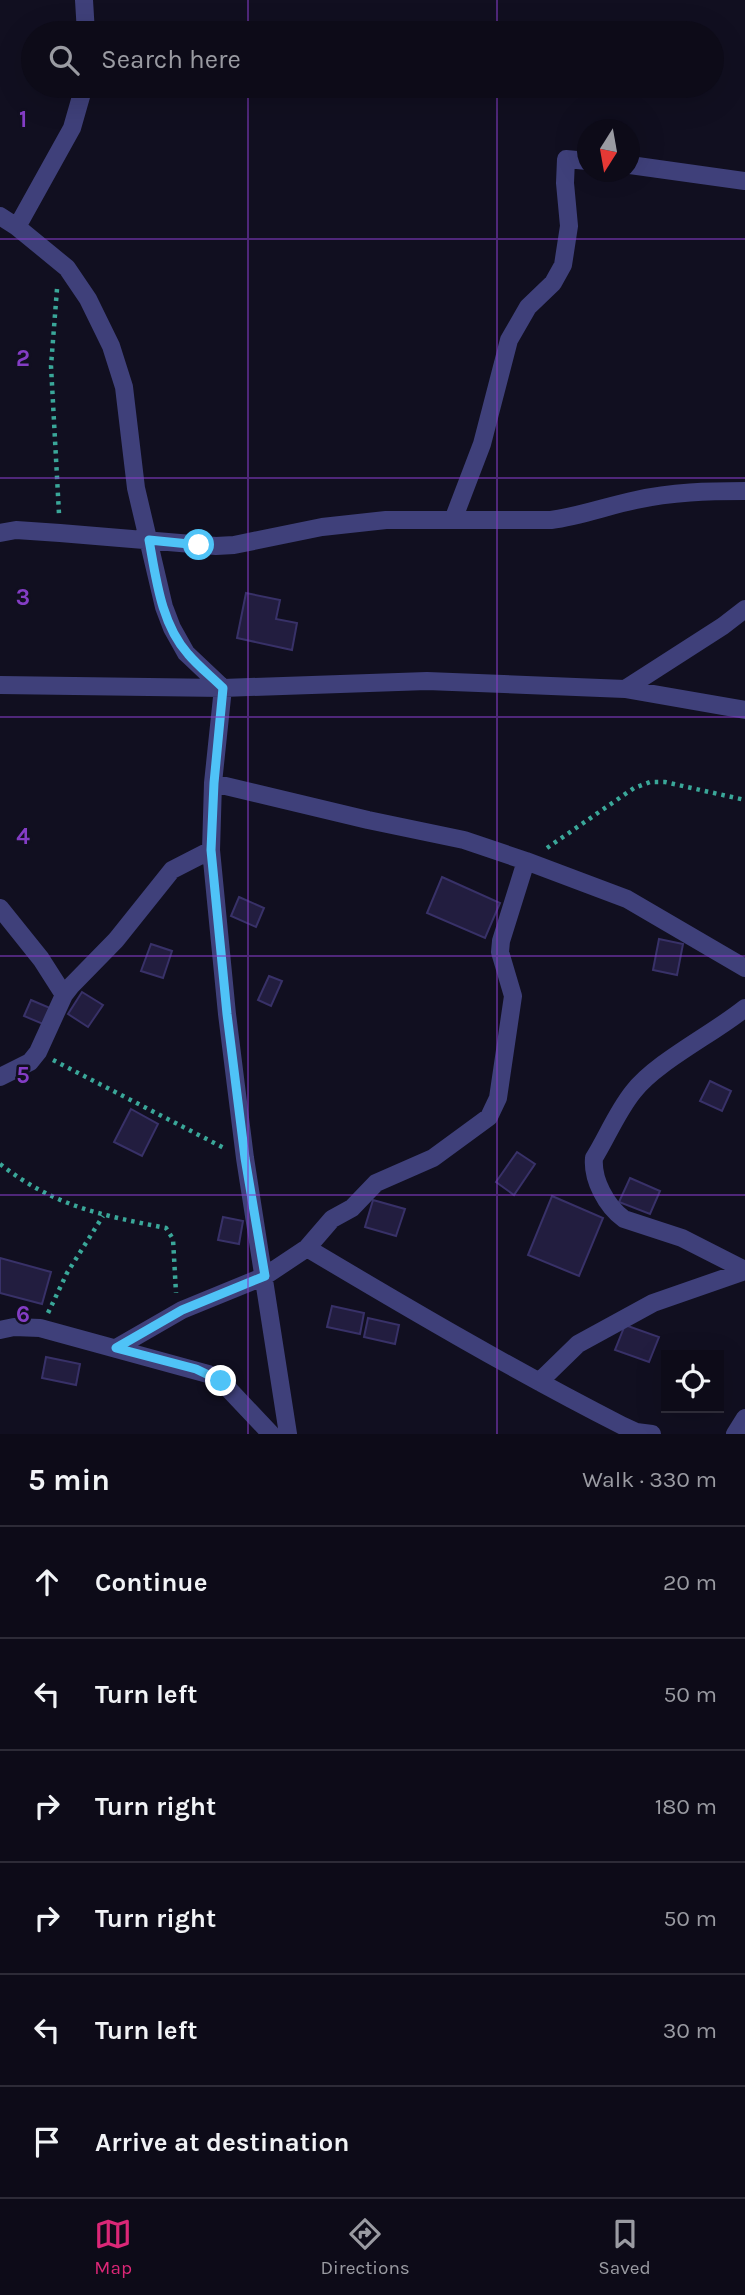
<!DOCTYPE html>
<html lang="en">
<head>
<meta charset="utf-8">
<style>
	:root { --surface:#0d0b18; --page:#1b1925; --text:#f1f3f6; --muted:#9a9ba2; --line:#2d2b37; --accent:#db2777 }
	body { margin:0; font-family:Karla,sans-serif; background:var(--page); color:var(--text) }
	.controls { position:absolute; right:21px; bottom:21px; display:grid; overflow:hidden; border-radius:0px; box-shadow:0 7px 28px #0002 }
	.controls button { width:63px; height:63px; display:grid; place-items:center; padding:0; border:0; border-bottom:2px solid var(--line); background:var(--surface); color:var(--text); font:35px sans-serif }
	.compass { position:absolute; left:577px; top:119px; width:63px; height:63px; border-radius:50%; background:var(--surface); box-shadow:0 7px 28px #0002; rotate:191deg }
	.stop { position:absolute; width:21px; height:21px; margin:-16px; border:5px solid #4fc3f7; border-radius:50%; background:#fff }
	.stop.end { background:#4fc3f7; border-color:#fff; box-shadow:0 2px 7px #0008 }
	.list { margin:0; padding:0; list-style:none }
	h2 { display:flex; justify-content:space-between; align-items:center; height:91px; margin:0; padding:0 28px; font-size:30px }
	h2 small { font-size:23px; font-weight:400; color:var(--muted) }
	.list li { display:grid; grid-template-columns:46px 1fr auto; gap:21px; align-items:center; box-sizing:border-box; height:112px; padding:0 28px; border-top:2px solid var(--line) }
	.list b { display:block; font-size:26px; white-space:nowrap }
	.list em { font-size:23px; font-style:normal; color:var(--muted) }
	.icon { flex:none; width:38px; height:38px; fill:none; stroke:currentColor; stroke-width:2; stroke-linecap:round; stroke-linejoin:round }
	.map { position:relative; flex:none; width:745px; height:1434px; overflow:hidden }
	.search { position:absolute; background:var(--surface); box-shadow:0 7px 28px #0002; left:21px; right:21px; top:21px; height:77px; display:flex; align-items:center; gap:18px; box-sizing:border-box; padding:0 24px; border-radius:38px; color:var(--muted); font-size:26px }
	.sheet { height:763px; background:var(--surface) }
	nav { display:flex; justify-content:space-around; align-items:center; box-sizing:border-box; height:98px; border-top:2px solid var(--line); background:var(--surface); font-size:19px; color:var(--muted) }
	nav a { display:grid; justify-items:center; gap:4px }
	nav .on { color:var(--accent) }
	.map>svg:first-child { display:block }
	.building { fill:#221d3f; stroke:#383168; stroke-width:2 }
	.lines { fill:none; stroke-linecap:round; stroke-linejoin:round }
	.path { stroke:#3aa799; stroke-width:4.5; stroke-dasharray:3.5 5; stroke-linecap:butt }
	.minor { stroke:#3f407a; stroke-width:18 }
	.route { stroke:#4fc3f7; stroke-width:9 }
	.grid { fill:none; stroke:#843dc5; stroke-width:2; stroke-opacity:0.55 }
	.grid-label { font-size:23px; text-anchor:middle; font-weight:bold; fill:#843dc5; stroke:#110f20; stroke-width:5; stroke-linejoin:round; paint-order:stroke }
</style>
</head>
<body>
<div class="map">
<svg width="745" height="1434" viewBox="0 0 745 1434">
	<rect width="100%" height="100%" fill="#110f20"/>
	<path class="building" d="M 246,593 L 280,600 L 276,619 L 297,623 L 292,650 L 237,638 Z
		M 442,877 L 500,903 L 485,938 L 427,913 Z
		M 239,897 L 264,908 L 256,927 L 231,916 Z
		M 659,939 L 683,944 L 677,975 L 653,970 Z
		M 151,944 L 172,951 L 163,978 L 141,971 Z
		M 269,976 L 282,981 L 271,1006 L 258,1000 Z
		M 82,992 L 103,1005 L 88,1027 L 68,1014 Z
		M 31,1000 L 50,1008 L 43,1024 L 24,1016 Z
		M 710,1081 L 731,1091 L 722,1111 L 700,1101 Z
		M 131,1109 L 158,1124 L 142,1156 L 114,1142 Z
		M 517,1152 L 535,1164 L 514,1195 L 496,1182 Z
		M 630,1178 L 660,1191 L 650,1214 L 619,1202 Z
		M 552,1196 L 603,1218 L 579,1276 L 528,1255 Z
		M 373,1200 L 405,1209 L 396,1236 L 365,1227 Z
		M 223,1217 L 243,1221 L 239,1244 L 218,1240 Z
		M 0,1258 L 51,1272 L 42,1304 L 0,1293 Z
		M 332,1306 L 364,1313 L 360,1334 L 327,1327 Z
		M 368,1318 L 399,1325 L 395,1344 L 364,1337 Z
		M 625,1325 L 659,1337 L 649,1362 L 615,1350 Z
		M 46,1357 L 80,1364 L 76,1385 L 42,1378 Z"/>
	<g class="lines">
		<path class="path" d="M 57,289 L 51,366 L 59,514
			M 547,848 L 634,788 L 650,782 L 665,782 L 745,800
			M 53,1060 L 226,1149
			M 0,1164 C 54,1206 100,1215 166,1228 L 173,1239 L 176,1293
			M 48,1313 L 67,1273 L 103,1216"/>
		<path class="minor" d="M 84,0 L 86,33
			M 630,165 L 745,181
			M 0,216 L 17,227 L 67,268 L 88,299 L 111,346 L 124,387 L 136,488 L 164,607 L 172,628 L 186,653 L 223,688 L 213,783 L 211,850 L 227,1014 L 245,1158 L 288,1434
			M 17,227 L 72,128 L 84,86
			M 453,520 L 482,444 L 509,340 L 528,307 L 553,283 L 563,265 L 569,226 L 565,183 L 566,159 L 588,161
			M 0,533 L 16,530 L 60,533 L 216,546 L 234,545 L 322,527 L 386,520 L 551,520 C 580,516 607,506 636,500 C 672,492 708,491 745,491
			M 0,685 L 223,688 L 427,681 L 625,689 L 745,710
			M 625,689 L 723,626 L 745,609
			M 213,783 L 368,820 L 464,840 L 526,861 L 627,899 L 745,968
			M 0,908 L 41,959 L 64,995
			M 745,1008 C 713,1034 656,1062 633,1092 C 617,1112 607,1137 594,1158 C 592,1179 606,1206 624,1219 L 682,1238 L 745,1270
			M 0,1077 L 30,1062 L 38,1052 L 64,995 L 71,986 L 116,940 L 172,870 L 211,850
			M 307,1248 C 411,1310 515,1371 623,1426 L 636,1432 L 652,1434
			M 0,1330 L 14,1327 L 40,1328 L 208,1374 L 221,1381 L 271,1434
			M 116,1348 L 182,1310 L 265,1276 L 307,1248 L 332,1219 L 352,1208 L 376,1183 L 433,1158 L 489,1117 L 498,1098 L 513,996 L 500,952 L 501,941 L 526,861
			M 539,1382 L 578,1344 L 653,1303 L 745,1271
			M 735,1434 L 745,1418"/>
	</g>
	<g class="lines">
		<path class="route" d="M 199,545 L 149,540 C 156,578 161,624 188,654 C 198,666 212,677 223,688 L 214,783 L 211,850 L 227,1014 L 245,1158 L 265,1276 L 182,1310 L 116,1348 L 196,1369 L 221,1381"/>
	</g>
	<path class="grid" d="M 248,0 L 248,33M 497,0 L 497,33M 248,86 L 248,1434M 497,86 L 497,1434M 0,239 L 745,239M 0,478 L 745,478M 0,717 L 745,717M 0,956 L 745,956M 0,1195 L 745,1195"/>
	<g class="grid-label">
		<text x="23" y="127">1</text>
		<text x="23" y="366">2</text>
		<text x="23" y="605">3</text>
		<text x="23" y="844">4</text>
		<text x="23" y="1083">5</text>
		<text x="23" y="1322">6</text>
	</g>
</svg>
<div class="controls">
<button><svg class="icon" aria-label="locate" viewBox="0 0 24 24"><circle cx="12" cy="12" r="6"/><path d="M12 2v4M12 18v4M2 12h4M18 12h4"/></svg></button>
</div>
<svg class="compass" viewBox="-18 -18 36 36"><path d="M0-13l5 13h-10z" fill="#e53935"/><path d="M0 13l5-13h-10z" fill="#9a9ba2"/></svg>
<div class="stop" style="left:199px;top:545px"></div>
<div class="stop end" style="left:221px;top:1381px"></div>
<div class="search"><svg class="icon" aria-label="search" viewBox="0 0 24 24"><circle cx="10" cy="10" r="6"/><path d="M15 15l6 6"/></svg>Search here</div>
</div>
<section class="sheet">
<h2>5 min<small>Walk · 330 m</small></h2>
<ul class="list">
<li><svg class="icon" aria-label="ahead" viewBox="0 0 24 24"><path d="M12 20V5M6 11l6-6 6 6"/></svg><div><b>Continue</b></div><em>20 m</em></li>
<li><svg class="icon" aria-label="left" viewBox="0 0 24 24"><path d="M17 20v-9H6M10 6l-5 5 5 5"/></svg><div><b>Turn left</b></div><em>50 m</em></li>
<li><svg class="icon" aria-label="right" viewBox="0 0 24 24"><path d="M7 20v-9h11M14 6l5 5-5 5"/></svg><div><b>Turn right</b></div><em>180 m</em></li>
<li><svg class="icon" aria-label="right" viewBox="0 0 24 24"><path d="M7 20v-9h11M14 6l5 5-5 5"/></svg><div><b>Turn right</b></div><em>50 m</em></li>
<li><svg class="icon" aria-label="left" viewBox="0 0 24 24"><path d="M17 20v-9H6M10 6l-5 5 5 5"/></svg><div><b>Turn left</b></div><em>30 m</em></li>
<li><svg class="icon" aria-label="arrive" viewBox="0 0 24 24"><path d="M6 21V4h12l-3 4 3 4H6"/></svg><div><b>Arrive at destination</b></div></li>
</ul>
</section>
<nav>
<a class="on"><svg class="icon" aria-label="map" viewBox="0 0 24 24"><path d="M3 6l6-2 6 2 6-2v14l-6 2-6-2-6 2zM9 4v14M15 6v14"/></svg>Map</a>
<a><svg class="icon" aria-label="directions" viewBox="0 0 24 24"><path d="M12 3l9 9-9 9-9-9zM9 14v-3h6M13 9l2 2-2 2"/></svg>Directions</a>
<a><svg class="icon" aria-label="saved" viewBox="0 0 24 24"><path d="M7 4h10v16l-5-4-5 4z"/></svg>Saved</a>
</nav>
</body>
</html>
